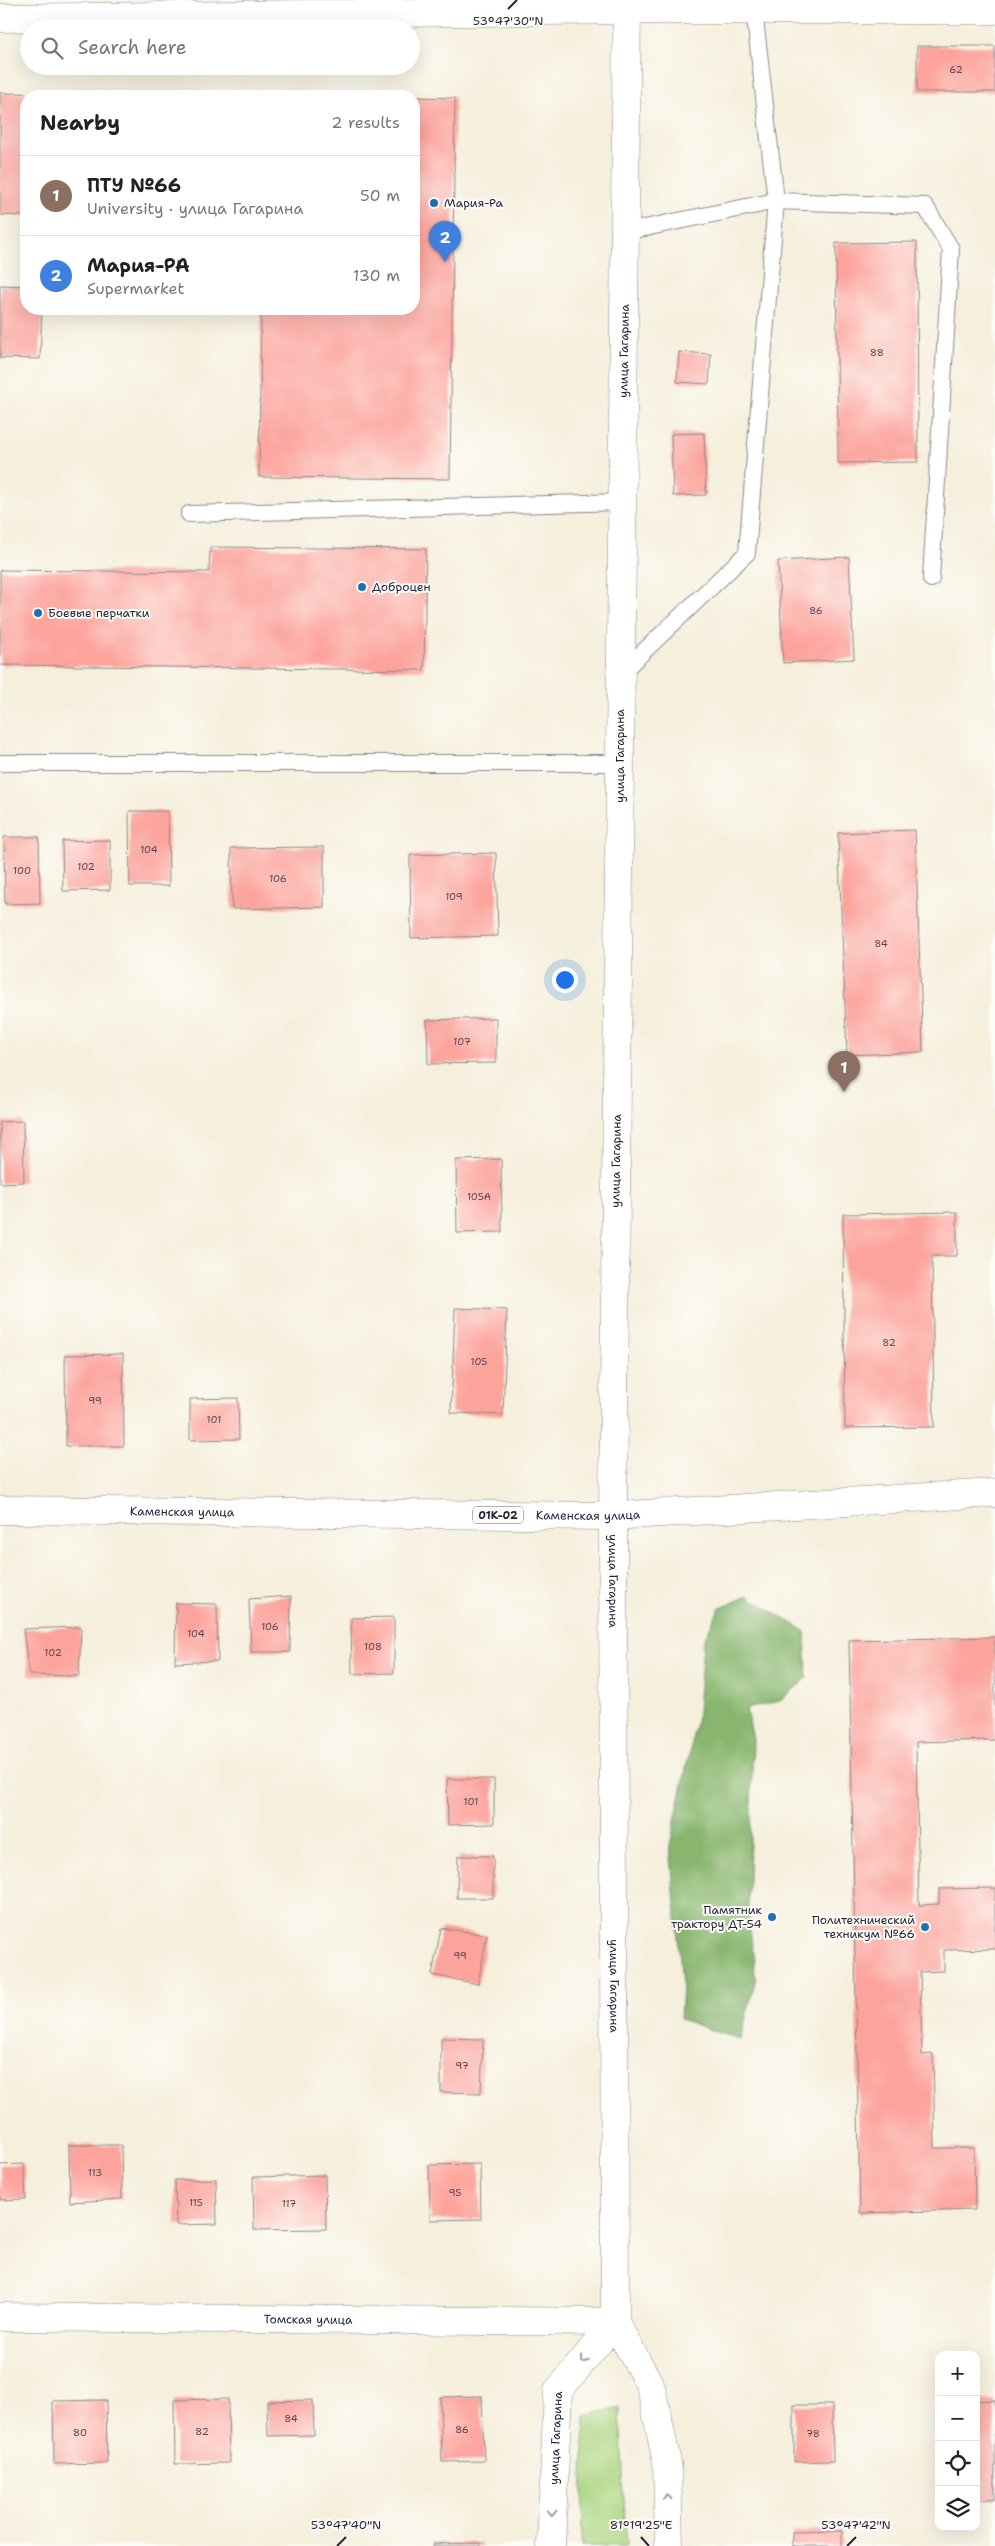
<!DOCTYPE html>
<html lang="en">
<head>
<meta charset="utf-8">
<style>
	:root { --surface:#fff; --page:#f2f2f2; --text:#222; --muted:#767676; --line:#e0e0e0; --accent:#1a73e8 }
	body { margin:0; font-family:"Shantell Sans",sans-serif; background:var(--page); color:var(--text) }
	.controls { position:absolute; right:15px; bottom:15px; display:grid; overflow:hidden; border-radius:10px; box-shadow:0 5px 20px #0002 }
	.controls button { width:45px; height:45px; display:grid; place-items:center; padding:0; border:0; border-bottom:1px solid var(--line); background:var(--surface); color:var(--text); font:25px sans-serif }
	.you { position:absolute; left:564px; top:979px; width:18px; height:18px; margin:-12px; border:4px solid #fff; border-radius:50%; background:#1a73e8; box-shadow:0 0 0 8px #1a73e833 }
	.badge { display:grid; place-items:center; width:32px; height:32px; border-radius:50%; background:var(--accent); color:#fff; font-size:16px; font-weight:700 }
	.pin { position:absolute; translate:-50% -41px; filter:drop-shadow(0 1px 2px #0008) }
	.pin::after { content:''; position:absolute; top:26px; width:18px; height:15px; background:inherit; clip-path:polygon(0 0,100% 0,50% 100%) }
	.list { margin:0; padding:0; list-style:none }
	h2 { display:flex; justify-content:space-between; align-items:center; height:65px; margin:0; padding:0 20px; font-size:21px }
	h2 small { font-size:16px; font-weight:400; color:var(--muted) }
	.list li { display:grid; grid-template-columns:32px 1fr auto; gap:15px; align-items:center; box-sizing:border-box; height:80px; padding:0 20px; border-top:1px solid var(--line) }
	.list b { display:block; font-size:19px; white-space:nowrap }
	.list p { margin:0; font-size:16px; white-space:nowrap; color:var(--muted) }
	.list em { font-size:16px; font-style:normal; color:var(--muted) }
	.icon { flex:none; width:28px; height:28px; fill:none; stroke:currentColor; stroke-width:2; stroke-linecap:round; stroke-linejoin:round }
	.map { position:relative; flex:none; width:995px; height:2546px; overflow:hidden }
	.search { position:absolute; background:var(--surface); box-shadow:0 5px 20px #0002; left:20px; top:20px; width:400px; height:55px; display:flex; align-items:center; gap:12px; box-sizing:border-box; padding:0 18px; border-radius:28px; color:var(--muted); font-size:19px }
	.panel { position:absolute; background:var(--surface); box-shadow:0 5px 20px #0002; left:20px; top:90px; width:400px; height:225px; border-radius:20px }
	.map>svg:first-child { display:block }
	.green { fill:#abd580; stroke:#667c5e }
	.forest { fill:#88b66e; stroke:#556c54 }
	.building { fill:#fca39b }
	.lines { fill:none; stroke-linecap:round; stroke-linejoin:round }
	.lane-casing { stroke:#8c888c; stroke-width:18 }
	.street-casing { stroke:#8c888c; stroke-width:29 }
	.secondary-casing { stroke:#8c888c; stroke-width:29 }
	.primary-casing { stroke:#8c888c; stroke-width:29 }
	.lane { stroke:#fff; stroke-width:16 }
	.street { stroke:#fff; stroke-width:28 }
	.secondary { stroke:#fff; stroke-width:28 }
	.primary { stroke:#fff; stroke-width:28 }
	.oneway { stroke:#9c9ca7 }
	.ticks { fill:none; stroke:#22223b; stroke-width:2 }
	.poi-dot { fill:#1f6fb2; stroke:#fdfcf7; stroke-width:2 }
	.labels { text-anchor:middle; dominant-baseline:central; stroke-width:4; stroke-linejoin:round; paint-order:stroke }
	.number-label { font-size:10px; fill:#584253 }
	.shield { fill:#fdfcf7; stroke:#646373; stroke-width:1 }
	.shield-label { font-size:11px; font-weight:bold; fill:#22223b }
	.poi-label { font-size:12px; fill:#22223b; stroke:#fdfcf7; text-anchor:start }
	.street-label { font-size:12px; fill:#22223b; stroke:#fdfcf7 }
	.ticks-label { font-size:12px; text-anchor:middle; fill:#22223b; stroke:#fdfcf7; stroke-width:4; stroke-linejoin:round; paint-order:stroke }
</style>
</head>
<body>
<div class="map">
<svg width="995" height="2546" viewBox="0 0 995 2546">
	<rect width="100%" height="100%" fill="#fdfcf7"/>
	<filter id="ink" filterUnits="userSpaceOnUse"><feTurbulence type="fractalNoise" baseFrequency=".02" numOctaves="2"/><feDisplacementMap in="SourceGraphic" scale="10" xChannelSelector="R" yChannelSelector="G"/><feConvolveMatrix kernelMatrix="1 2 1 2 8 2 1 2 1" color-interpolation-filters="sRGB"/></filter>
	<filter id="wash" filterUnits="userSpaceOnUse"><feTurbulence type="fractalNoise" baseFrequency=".0096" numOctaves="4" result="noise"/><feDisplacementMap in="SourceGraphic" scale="20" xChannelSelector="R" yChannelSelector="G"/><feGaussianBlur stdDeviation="1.12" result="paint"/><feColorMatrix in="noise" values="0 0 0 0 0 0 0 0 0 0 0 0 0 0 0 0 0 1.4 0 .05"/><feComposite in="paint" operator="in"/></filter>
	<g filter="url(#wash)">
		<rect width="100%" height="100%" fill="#f5efdc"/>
		<path class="green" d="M 620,2407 L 626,2546 L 581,2546 L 585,2416 Z"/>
		<path class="forest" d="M 747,1596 L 805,1631 L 807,1678 L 780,1701 L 746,1709 L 753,1739 L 748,1912 L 756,1978 L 740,2040 L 680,2019 L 682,1984 L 670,1845 L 698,1712 L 703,1642 L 719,1609 Z"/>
		<g id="blocks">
			<path class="building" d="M 917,46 L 995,46 L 995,92 L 917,92 Z
				M 0,93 L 160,95 L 160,96 L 26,96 L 26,216 L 0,215 Z
				M 414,97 L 455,98 L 450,479 L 259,477 L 261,309 L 414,309 Z
				M 917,242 L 918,462 L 838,463 L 836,243 Z
				M 0,285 L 26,286 L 26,309 L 42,309 L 40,359 L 0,358 Z
				M 679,352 L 711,354 L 709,384 L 677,382 Z
				M 704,433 L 706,495 L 673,496 L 671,434 Z
				M 210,547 L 426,549 L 424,670 L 0,665 L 0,570 L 209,572 Z
				M 849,557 L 854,659 L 783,663 L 778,561 Z
				M 129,811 L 168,811 L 169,886 L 130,886 Z
				M 915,830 L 923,1052 L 847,1055 L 838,833 Z
				M 4,837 L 39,837 L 40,903 L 5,904 Z
				M 110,840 L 110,890 L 63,891 L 62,841 Z
				M 324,847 L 324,907 L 232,909 L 231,848 Z
				M 496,853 L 498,936 L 411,938 L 410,855 Z
				M 496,1018 L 496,1063 L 428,1064 L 427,1020 Z
				M 23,1121 L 24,1182 L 0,1183 L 0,1122 Z
				M 501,1159 L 502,1232 L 457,1233 L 456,1160 Z
				M 957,1212 L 957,1256 L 932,1256 L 934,1427 L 845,1428 L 843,1214 Z
				M 455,1308 L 507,1310 L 503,1415 L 451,1413 Z
				M 123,1354 L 124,1446 L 66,1446 L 65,1355 Z
				M 238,1398 L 239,1439 L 190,1440 L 190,1399 Z
				M 291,1596 L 290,1652 L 251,1652 L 249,1599 Z
				M 176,1603 L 217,1604 L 218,1661 L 175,1663 Z
				M 394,1617 L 394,1673 L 352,1674 L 351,1618 Z
				M 81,1627 L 79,1676 L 29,1675 L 23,1629 Z
				M 995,1637 L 995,1740 L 916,1742 L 919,1905 L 939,1904 L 939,1889 L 995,1888 L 995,1949 L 944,1950 L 944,1971 L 920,1972 L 922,2055 L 933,2054 L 935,2148 L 974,2148 L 975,2210 L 860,2213 L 849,1640 Z
				M 447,1779 L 494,1779 L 494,1824 L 448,1825 Z
				M 458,1856 L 493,1856 L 493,1898 L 457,1898 Z
				M 441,1928 L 487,1935 L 478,1984 L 432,1975 Z
				M 441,2038 L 483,2039 L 481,2093 L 441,2092 Z
				M 69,2145 L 121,2145 L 122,2199 L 70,2202 Z
				M 24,2164 L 26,2199 L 0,2200 L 0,2165 Z
				M 480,2164 L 481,2219 L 430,2220 L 429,2165 Z
				M 325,2175 L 326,2229 L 254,2230 L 253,2177 Z
				M 216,2179 L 217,2224 L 176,2225 L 175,2180 Z
				M 482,2396 L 484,2461 L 442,2462 L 440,2397 Z
				M 228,2399 L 229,2463 L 175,2464 L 174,2400 Z
				M 106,2400 L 107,2463 L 54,2464 L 53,2401 Z
				M 313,2400 L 314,2435 L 268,2436 L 267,2401 Z
				M 995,2400 L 995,2499 L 976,2499 L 976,2401 Z
				M 794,2405 L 832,2405 L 833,2461 L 794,2462 Z
				M 842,2531 L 842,2546 L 792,2546 L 792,2532 Z
				M 481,2543 L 481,2546 L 433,2546 L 433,2544 Z"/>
		</g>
	</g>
	<g filter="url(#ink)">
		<use href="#blocks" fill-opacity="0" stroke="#8c888c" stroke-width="1"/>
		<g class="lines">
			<defs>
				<path id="lane" d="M 625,232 L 776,201 L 925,206 L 951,249 L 931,579
					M 189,514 L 622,502
					M 621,673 L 747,553 L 776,201 L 754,10
					M 0,763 L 620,763"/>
				<g id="street">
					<path d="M 0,18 L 627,10 L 995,10"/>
					<path id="s1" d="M 0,2317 L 615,2322"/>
				</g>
				<g id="secondary">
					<path id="s2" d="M 627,0 L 613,1516 L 615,2322 L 651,2387 L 667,2463 L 669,2546"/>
					<path id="s3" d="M 551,2546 L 558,2391 L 615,2322"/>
				</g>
				<g id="primary">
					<path id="s4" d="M 0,1510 L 613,1516 L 995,1493"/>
				</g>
			</defs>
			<use href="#lane" class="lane-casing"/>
			<use href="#street" class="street-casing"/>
			<use href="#secondary" class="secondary-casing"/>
			<use href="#primary" class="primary-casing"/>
			<use href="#lane" class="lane"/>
			<use href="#street" class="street"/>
			<use href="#secondary" class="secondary"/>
			<use href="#primary" class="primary"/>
		</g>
		<defs><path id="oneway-chevron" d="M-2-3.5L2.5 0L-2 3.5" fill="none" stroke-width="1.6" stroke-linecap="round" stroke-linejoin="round" transform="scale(1.25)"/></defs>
		<g class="oneway">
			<use href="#oneway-chevron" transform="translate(584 2360) rotate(129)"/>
			<use href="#oneway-chevron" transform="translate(667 2497) rotate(-91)"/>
			<use href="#oneway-chevron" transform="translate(552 2513) rotate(93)"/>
		</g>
	</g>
	<path class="ticks" d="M 508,9 L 517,0M 641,2537 L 649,2546M 337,2546 L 346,2537M 847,2546 L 856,2537"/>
	<g class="poi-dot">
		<circle cx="434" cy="203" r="5"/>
		<circle cx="362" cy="587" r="5"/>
		<circle cx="38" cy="613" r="5"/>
		<circle cx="772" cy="1917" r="5"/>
		<circle cx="925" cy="1927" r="5"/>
	</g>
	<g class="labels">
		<g class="number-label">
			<text x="956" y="69">62</text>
			<text x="877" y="352">88</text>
			<text x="816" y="610">86</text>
			<text x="149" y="849">104</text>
			<text x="86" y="866">102</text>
			<text x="22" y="870">100</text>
			<text x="278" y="878">106</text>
			<text x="454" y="896">109</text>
			<text x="881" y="943">84</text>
			<text x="462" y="1041">107</text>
			<text x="479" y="1196">105А</text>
			<text x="889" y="1342">82</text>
			<text x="479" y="1361">105</text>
			<text x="95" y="1400">99</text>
			<text x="214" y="1419">101</text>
			<text x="270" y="1626">106</text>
			<text x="196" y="1633">104</text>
			<text x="373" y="1646">108</text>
			<text x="53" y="1652">102</text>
			<text x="471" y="1801">101</text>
			<text x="460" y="1955">99</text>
			<text x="462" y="2065">97</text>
			<text x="95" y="2172">113</text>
			<text x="455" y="2192">95</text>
			<text x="196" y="2202">115</text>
			<text x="289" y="2203">117</text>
			<text x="291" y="2418">84</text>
			<text x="462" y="2429">86</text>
			<text x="202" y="2431">82</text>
			<text x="80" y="2432">80</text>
			<text x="813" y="2433">78</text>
		</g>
		<rect class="shield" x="473" y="1506.5" width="50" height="17" rx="4"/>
		<g class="shield-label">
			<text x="498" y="1515">01К-02</text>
		</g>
		<g class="poi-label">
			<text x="444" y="203">Мария-Ра</text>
			<text x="372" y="587">Доброцен</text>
			<text x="48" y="613">Боевые перчатки</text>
			<text x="762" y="1910" text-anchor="end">Памятник<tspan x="762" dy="14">трактору ДТ-54</tspan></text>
			<text x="915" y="1920" text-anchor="end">Политехнический<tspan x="915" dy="14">техникум №66</tspan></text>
		</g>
		<g class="street-label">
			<text transform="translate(624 351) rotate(-89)">улица Гагарина</text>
			<text transform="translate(620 756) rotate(-90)">улица Гагарина</text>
			<text transform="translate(616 1161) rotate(-89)">улица Гагарина</text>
			<text stroke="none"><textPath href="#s4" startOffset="182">Каменская улица</textPath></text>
			<text stroke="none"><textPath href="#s4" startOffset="588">Каменская улица</textPath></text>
			<text stroke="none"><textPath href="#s2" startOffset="1581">улица Гагарина</textPath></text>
			<text stroke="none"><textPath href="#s2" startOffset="1986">улица Гагарина</textPath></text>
			<text stroke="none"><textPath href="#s1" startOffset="308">Томская улица</textPath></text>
			<text stroke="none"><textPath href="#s3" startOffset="108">улица Гагарина</textPath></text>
		</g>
	</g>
	<g class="ticks-label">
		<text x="508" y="25">53°47'30"N</text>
		<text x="641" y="2529">81°19'25"E</text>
		<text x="346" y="2529">53°47'40"N</text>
		<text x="856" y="2529">53°47'42"N</text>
	</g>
</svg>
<div class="controls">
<button>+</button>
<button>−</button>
<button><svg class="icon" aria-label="locate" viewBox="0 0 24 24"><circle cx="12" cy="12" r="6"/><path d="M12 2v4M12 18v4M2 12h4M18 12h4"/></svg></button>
<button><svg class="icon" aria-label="layers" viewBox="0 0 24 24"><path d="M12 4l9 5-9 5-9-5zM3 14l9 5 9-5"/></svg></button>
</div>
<div class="you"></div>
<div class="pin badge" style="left:844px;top:1092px;background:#8d6e63">1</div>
<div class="pin badge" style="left:445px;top:262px;background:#3f7fe0">2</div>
<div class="search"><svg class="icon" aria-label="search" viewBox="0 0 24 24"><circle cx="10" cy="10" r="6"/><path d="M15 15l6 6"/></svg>Search here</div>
<section class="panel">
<h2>Nearby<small>2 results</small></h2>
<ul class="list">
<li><span class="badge" style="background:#8d6e63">1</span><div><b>ПТУ №66</b><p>University · улица Гагарина</p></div><em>50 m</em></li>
<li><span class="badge" style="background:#3f7fe0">2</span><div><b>Мария-РА</b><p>Supermarket</p></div><em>130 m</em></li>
</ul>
</section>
</div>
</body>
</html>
